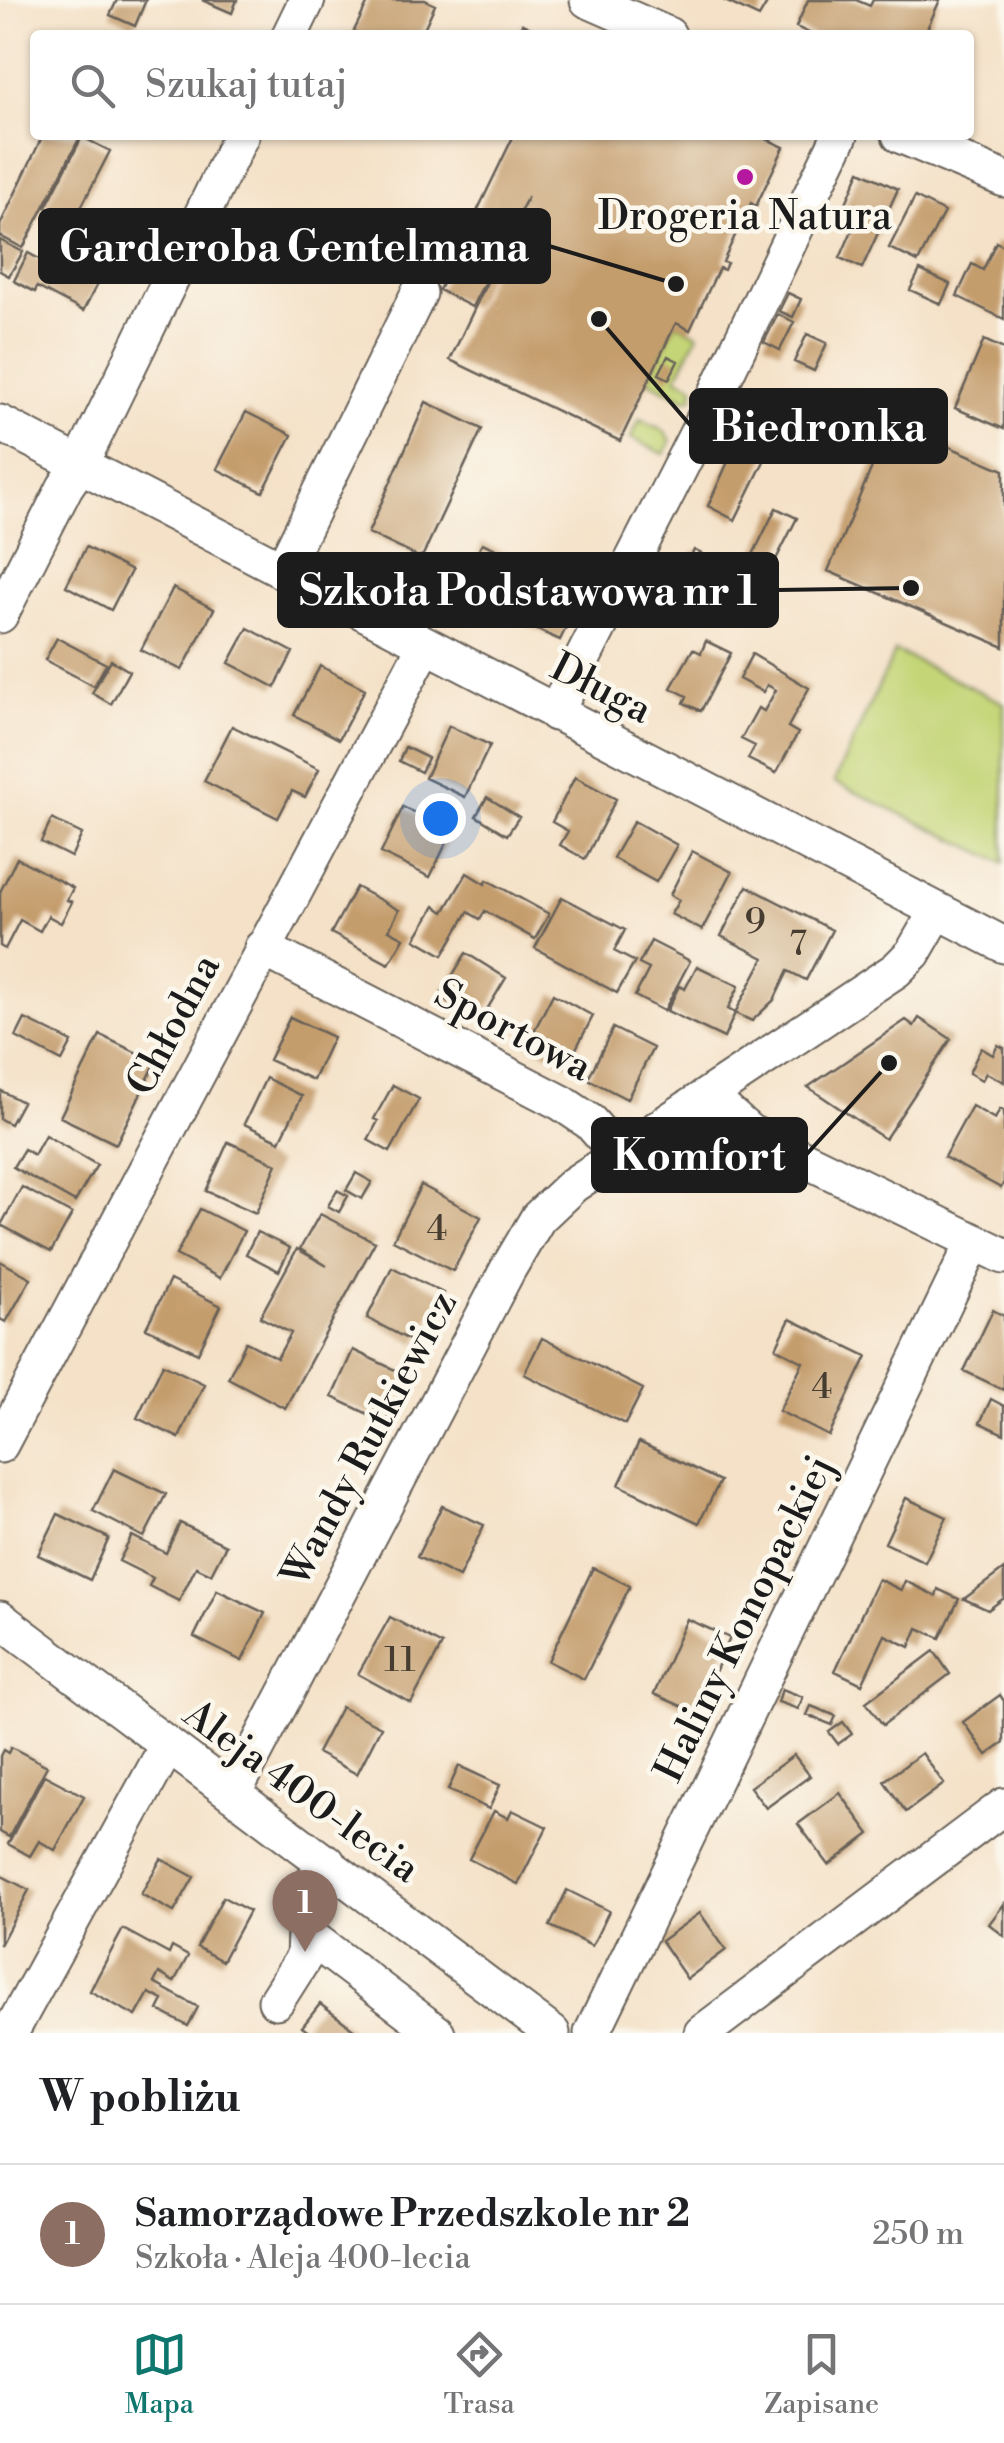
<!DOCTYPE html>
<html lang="pl">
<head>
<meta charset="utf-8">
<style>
	:root { --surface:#fff; --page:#f6f6f6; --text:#202124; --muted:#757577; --line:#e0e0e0; --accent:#0f766e }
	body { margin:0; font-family:"Libre Bodoni",serif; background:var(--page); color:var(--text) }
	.you { position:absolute; left:440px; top:818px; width:35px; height:35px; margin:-25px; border:8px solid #fff; border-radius:50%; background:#1a73e8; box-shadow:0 0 0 15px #1a73e833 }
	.badge { display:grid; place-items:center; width:65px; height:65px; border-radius:50%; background:var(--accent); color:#fff; font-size:32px; font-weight:700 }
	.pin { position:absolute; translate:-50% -82px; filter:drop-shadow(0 2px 5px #0008) }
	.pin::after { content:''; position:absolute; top:52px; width:35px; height:30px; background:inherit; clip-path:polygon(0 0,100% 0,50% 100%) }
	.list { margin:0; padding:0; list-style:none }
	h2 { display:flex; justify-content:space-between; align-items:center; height:130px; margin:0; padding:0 40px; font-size:42px }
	h2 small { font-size:32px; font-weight:400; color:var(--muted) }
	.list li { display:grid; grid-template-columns:65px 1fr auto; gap:30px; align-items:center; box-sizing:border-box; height:140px; padding:0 40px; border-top:2px solid var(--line) }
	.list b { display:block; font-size:38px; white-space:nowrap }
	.list p { margin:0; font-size:32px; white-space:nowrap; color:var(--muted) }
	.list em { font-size:32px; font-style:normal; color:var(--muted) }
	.icon { flex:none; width:55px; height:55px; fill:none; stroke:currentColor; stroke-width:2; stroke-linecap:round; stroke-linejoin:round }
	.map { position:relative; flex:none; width:1004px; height:2033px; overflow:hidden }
	.search { position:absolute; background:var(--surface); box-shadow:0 2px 8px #0004; left:30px; right:30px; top:30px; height:110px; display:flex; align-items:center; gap:25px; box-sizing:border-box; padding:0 35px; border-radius:10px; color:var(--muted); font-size:38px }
	.sheet { height:270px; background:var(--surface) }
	nav { display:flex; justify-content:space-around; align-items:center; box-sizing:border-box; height:140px; border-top:2px solid var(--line); background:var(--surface); font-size:28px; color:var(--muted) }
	nav a { display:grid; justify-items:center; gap:5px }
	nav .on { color:var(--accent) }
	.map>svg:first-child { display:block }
	.green { fill:#c4d577; stroke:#70784a; stroke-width:2.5 }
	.building { fill:#c49d6d }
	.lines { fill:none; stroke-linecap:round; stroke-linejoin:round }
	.minor-casing { stroke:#686158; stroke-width:39 }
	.minor { stroke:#fff; stroke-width:35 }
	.poi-dot { fill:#b5179e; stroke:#fbf7ec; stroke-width:4 }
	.labels { text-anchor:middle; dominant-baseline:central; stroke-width:9; stroke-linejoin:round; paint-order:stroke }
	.number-label { font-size:35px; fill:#463c30 }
	.poi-label { font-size:40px; fill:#1c1c1c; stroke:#fbf7ec }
	.street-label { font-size:40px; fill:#1c1c1c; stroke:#fbf7ec }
	.leader { fill:none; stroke:#1c1c1c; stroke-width:4 }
	.callout-dot { fill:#1c1c1c; stroke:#fbf7ec; stroke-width:4 }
	.callout { fill:#1c1c1c; stroke:#1c1c1c; stroke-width:4 }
	.callout-label { font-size:42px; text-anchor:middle; font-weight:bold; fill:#fff }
</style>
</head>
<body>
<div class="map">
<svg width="1004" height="2033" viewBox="0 0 1004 2033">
	<rect width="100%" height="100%" fill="#fbf7ec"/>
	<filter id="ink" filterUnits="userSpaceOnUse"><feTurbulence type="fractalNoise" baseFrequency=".01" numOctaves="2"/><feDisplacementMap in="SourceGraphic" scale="20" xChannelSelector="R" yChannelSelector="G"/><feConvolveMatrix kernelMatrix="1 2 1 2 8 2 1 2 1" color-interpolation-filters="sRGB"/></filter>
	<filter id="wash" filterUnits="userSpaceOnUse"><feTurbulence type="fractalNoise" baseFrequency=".0048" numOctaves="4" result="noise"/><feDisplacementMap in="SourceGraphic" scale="40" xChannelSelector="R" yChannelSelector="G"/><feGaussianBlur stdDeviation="2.25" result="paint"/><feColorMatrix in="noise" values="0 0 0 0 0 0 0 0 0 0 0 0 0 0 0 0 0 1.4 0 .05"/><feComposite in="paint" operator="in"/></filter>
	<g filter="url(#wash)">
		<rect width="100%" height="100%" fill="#f4e1c7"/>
		<path class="green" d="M 676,323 L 698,334 L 677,377 L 694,386 L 693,397 L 686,399 L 648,381 Z
			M 640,419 L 663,430 L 671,441 L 664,454 L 631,438 Z
			M 895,651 L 1004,703 L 1004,863 L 834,782 Z"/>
		<g id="blocks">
			<path class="building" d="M 117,0 L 146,0 L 135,26 L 110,15 Z
				M 202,0 L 237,0 L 232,13 Z
				M 369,0 L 425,0 L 435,5 L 421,35 L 352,35 Z
				M 723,0 L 769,0 L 759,17 Z
				M 808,0 L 856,0 L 870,6 L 873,0 L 940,0 L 926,31 L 935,35 L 813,35 L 796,27 Z
				M 522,24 L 545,35 L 517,35 Z
				M 43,135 L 81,135 L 23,248 L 0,236 L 0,225 Z
				M 514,135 L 758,135 L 784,147 L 756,206 L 751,203 L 742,223 L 745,225 L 742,231 L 738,229 L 723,262 L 727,263 L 724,270 L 719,268 L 690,330 L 676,323 L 620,441 L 450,360 L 528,196 L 472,307 L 439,290 Z
				M 82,137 L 110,151 L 74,221 L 46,207 Z
				M 860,171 L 898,189 L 862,268 L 840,258 L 854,226 L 839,219 Z
				M 915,197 L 944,212 L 918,262 L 889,248 Z
				M 53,236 L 79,249 L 82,242 L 108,255 L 104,262 L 108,264 L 83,311 L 37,287 L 35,292 L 14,281 L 28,253 L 41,260 Z
				M 0,240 L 23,252 L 9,276 L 0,271 Z
				M 996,242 L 1004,246 L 1004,319 L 957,296 L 972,264 L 983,270 Z
				M 920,270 L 950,284 L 941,304 L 910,290 Z
				M 788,293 L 801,299 L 793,317 L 779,311 Z
				M 778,314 L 794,322 L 780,350 L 764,342 Z
				M 807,334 L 827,343 L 814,371 L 794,362 Z
				M 984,340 L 1004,349 L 1004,429 L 955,408 Z
				M 668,356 L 678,361 L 669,379 L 659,374 Z
				M 426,402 L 482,429 L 423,555 L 418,557 L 368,533 Z
				M 246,412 L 292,435 L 263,492 L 217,469 Z
				M 746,422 L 776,437 L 735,520 L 708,506 Z
				M 891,422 L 1004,470 L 1004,647 L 828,571 Z
				M 776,508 L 797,518 L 765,581 L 745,571 Z
				M 482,543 L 522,560 L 503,603 L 464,586 Z
				M 86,547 L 131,571 L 111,610 L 66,586 Z
				M 694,550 L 716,561 L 691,612 L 669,601 Z
				M 542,585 L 578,602 L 560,640 L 524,624 Z
				M 173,588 L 214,609 L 182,670 L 141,650 Z
				M 248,628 L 293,652 L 275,687 L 229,663 Z
				M 57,638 L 106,664 L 94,686 L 45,660 Z
				M 706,641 L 731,653 L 701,711 L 684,703 L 687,696 L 671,688 L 693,649 L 701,653 Z
				M 752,654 L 809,688 L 788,727 L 798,733 L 776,773 L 748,759 L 755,746 L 741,739 L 758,708 L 764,711 L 776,690 L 767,685 L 763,692 L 739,679 Z
				M 111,660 L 129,671 L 111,704 L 92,693 Z
				M 320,666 L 365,689 L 339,739 L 294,715 Z
				M 232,726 L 319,769 L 305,797 L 292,791 L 278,818 L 204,781 Z
				M 449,726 L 490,745 L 465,797 L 425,778 Z
				M 405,747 L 428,758 L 421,772 L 399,761 Z
				M 575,777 L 616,799 L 585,859 L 560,845 L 568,831 L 552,822 Z
				M 487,797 L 519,817 L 507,835 L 476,816 Z
				M 403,807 L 452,831 L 430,877 L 381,853 Z
				M 52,819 L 82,834 L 71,857 L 41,842 Z
				M 634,821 L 677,845 L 656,882 L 613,858 Z
				M 692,851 L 732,872 L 702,930 L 671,914 L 679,900 L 670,895 Z
				M 17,858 L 73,888 L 67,900 L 72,902 L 61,923 L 48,916 L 40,931 L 20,920 L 5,949 L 0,946 L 0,892 Z
				M 467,873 L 485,884 L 487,880 L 549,914 L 535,939 L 485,911 L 480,919 L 468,912 L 443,955 L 415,939 L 435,906 L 444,912 Z
				M 747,886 L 832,930 L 806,980 L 788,971 L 774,1000 L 752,1021 L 735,1013 L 724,1038 L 667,1011 L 679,986 L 685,989 L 697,966 L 739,986 L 728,1009 L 735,1013 L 764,958 L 721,936 Z
				M 356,887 L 399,910 L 389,930 L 404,938 L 389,964 L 331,933 Z
				M 562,897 L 625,930 L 614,951 L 635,962 L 617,993 L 535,948 Z
				M 651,941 L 690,961 L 664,1011 L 635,996 L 649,969 L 639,964 Z
				M 466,953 L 506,978 L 480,1021 L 440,996 Z
				M 553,994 L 593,1016 L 568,1064 L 528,1043 Z
				M 290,1017 L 333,1037 L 313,1080 L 269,1060 Z
				M 919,1018 L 951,1039 L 885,1139 L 808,1087 L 906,1020 L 914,1026 Z
				M 25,1019 L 72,1042 L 62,1061 L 16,1037 Z
				M 613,1028 L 653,1048 L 627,1099 L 588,1079 Z
				M 100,1035 L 156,1062 L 116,1144 L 60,1117 Z
				M 998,1045 L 1004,1048 L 1004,1082 L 986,1073 L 982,1080 L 969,1073 L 981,1048 L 993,1055 Z
				M 266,1078 L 302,1096 L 280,1141 L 244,1124 Z
				M 393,1085 L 419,1099 L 390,1152 L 368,1140 L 378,1121 L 374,1119 Z
				M 0,1090 L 22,1102 L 10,1124 L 0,1119 Z
				M 972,1106 L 995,1119 L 1000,1109 L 1004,1111 L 1004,1182 L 1001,1188 L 944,1157 Z
				M 45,1135 L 97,1165 L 75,1202 L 13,1167 L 24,1149 L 34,1155 Z
				M 228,1142 L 277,1164 L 256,1213 L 206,1191 Z
				M 356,1173 L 372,1182 L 362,1199 L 346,1190 Z
				M 421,1185 L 481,1217 L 453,1271 L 393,1240 Z
				M 22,1187 L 72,1214 L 51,1252 L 1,1225 Z
				M 337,1190 L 348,1196 L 339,1212 L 328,1206 Z
				M 200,1209 L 244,1231 L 220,1278 L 176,1255 Z
				M 320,1214 L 375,1242 L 285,1408 L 228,1378 L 246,1342 L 277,1358 L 291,1333 L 260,1317 L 297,1249 L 327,1266 L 300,1249 Z
				M 257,1232 L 290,1248 L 279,1271 L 246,1254 Z
				M 0,1261 L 31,1278 L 6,1322 L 0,1319 Z
				M 392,1267 L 443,1293 L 417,1344 L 367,1318 Z
				M 170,1280 L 221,1306 L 198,1353 L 146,1328 Z
				M 993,1310 L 1004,1316 L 1004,1390 L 964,1371 Z
				M 790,1319 L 867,1356 L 829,1436 L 779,1411 L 803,1362 L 776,1348 Z
				M 542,1338 L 643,1389 L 625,1424 L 524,1374 Z
				M 353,1350 L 408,1376 L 385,1422 L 332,1397 Z
				M 163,1364 L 204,1384 L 179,1438 L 137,1418 Z
				M 991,1399 L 1004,1406 L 1004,1434 L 980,1423 Z
				M 639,1442 L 720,1481 L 699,1523 L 619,1485 Z
				M 114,1469 L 166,1494 L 144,1537 L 93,1511 Z
				M 906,1498 L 947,1517 L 925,1562 L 885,1543 Z
				M 442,1506 L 484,1525 L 459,1577 L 417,1557 Z
				M 58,1514 L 109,1538 L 90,1580 L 38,1555 Z
				M 180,1523 L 226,1545 L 211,1574 L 196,1567 L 179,1601 L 149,1586 L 153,1578 L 119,1561 L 132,1536 L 166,1553 Z
				M 593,1568 L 630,1586 L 584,1679 L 548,1661 Z
				M 1004,1569 L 1004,1598 L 988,1610 L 964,1599 Z
				M 878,1579 L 901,1590 L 905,1581 L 936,1596 L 938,1589 L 959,1599 L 940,1638 L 918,1628 L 910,1647 L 885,1635 L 862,1684 L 835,1671 Z
				M 217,1590 L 265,1613 L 242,1661 L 194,1637 Z
				M 390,1617 L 442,1645 L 411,1703 L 358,1674 Z
				M 687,1619 L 730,1638 L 697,1713 L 654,1694 Z
				M 934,1651 L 950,1674 L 883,1725 L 866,1702 Z
				M 782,1689 L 803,1697 L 798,1709 L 778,1702 Z
				M 1000,1695 L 1004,1701 L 1004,1743 L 987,1755 L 963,1722 Z
				M 811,1706 L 836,1716 L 832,1725 L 807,1715 Z
				M 341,1707 L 381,1727 L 357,1774 L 317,1753 Z
				M 843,1722 L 852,1734 L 838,1744 L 829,1732 Z
				M 11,1747 L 47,1766 L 9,1837 L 0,1832 L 0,1756 L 3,1750 L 8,1753 Z
				M 922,1753 L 944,1784 L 906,1812 L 884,1781 Z
				M 794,1755 L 810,1776 L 766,1808 L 750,1787 Z
				M 459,1766 L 500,1785 L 489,1809 L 448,1790 Z
				M 44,1775 L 84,1796 L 55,1850 L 39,1841 L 30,1856 L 8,1844 Z
				M 840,1793 L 870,1834 L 829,1865 L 798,1824 Z
				M 512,1810 L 547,1827 L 518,1884 L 469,1859 L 494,1811 L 508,1818 Z
				M 161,1859 L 194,1877 L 174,1912 L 141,1894 Z
				M 0,1875 L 29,1890 L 0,1945 Z
				M 567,1890 L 609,1911 L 592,1946 L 550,1926 Z
				M 223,1897 L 249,1911 L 222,1961 L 197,1947 Z
				M 1004,1904 L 1004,1936 L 989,1924 Z
				M 700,1913 L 726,1950 L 687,1979 L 661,1941 Z
				M 123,1929 L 169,1954 L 172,1947 L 188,1956 L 174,1982 L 159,1973 L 154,1983 L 198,2007 L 188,2026 L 158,2010 L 163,2000 L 149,1993 L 136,2016 L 90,1991 Z
				M 320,2004 L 359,2033 L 310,2033 L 302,2027 Z"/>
		</g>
	</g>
	<g filter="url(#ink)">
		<use href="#blocks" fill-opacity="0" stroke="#686158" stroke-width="2.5"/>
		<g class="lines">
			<defs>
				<path id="minor" d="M 588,0 L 668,35
					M 290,35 L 307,0
					M 900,135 L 1004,179
					M 0,423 L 1004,945
					M 282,571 L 419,293
					M 0,615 L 65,487 L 80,465 L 241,135
					M 555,713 L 699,430 L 840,135
					M 262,948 L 562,1103 L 590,1122 L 620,1156
					M 710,1097 L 749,1132 L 1004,1256
					M 0,1445 L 425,646
					M 0,1619 L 552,2033
					M 233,1794 L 508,1269 L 538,1218 L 573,1185 L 896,970 L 913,953 L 936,913
					M 327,1862 L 304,1894 L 305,1933 L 437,2033
					M 276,2001 L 304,1957 L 305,1933
					M 10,2033 L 167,1747
					M 592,2033 L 974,1242
					M 702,2033 L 1004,1806"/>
			</defs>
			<use href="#minor" class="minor-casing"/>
			<use href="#minor" class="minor"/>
		</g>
	</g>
	<circle class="poi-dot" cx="745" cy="177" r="10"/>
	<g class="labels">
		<g class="number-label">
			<text x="755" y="922">9</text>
			<text x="798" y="944">7</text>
			<text x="437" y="1229">4</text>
			<text x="822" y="1387">4</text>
			<text x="400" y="1660">11</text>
		</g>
		<g class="poi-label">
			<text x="745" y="217">Drogeria Natura</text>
		</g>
		<g class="street-label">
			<text transform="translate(601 689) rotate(27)">Długa</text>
			<text transform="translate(174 1025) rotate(-62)">Chłodna</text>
			<text transform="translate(513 1031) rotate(28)">Sportowa</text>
			<text transform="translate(370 1439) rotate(-62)">Wandy Rutkiewicz</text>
			<text transform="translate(745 1619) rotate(-64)">Haliny Konopackiej</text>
			<text transform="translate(301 1792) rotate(36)">Aleja 400-lecia</text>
		</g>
	</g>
	<path class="leader" d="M676 284L549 246M599 319L691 426M911 588L777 590M889 1063L806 1155"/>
	<g class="callout-dot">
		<circle cx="676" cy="284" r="10"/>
		<circle cx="599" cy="319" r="10"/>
		<circle cx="911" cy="588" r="10"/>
		<circle cx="889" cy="1063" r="10"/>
	</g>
	<g class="callout">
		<rect x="40" y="210" width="509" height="72" rx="10"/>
		<rect x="691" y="390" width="255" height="72" rx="10"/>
		<rect x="279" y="554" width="498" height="72" rx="10"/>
		<rect x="593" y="1119" width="213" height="72" rx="10"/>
	</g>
	<g class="callout-label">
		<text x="294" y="261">Garderoba Gentelmana</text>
		<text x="819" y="441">Biedronka</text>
		<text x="528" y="605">Szkoła Podstawowa nr 1</text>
		<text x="699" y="1170">Komfort</text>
	</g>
</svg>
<div class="you"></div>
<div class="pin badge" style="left:305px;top:1952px;background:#8d6e63">1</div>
<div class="search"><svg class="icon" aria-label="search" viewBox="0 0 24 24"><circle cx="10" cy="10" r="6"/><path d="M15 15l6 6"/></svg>Szukaj tutaj</div>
</div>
<section class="sheet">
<h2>W pobliżu<small></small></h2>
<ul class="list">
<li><span class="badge" style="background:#8d6e63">1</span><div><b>Samorządowe Przedszkole nr 2</b><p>Szkoła · Aleja 400-lecia</p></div><em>250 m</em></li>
</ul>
</section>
<nav>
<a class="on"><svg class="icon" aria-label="map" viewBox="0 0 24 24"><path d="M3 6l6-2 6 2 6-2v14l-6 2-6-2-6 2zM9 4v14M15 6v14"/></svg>Mapa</a>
<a><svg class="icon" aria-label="directions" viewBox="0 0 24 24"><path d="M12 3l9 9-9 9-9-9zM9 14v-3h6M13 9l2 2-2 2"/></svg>Trasa</a>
<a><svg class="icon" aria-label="saved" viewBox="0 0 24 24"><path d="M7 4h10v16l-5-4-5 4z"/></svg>Zapisane</a>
</nav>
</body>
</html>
